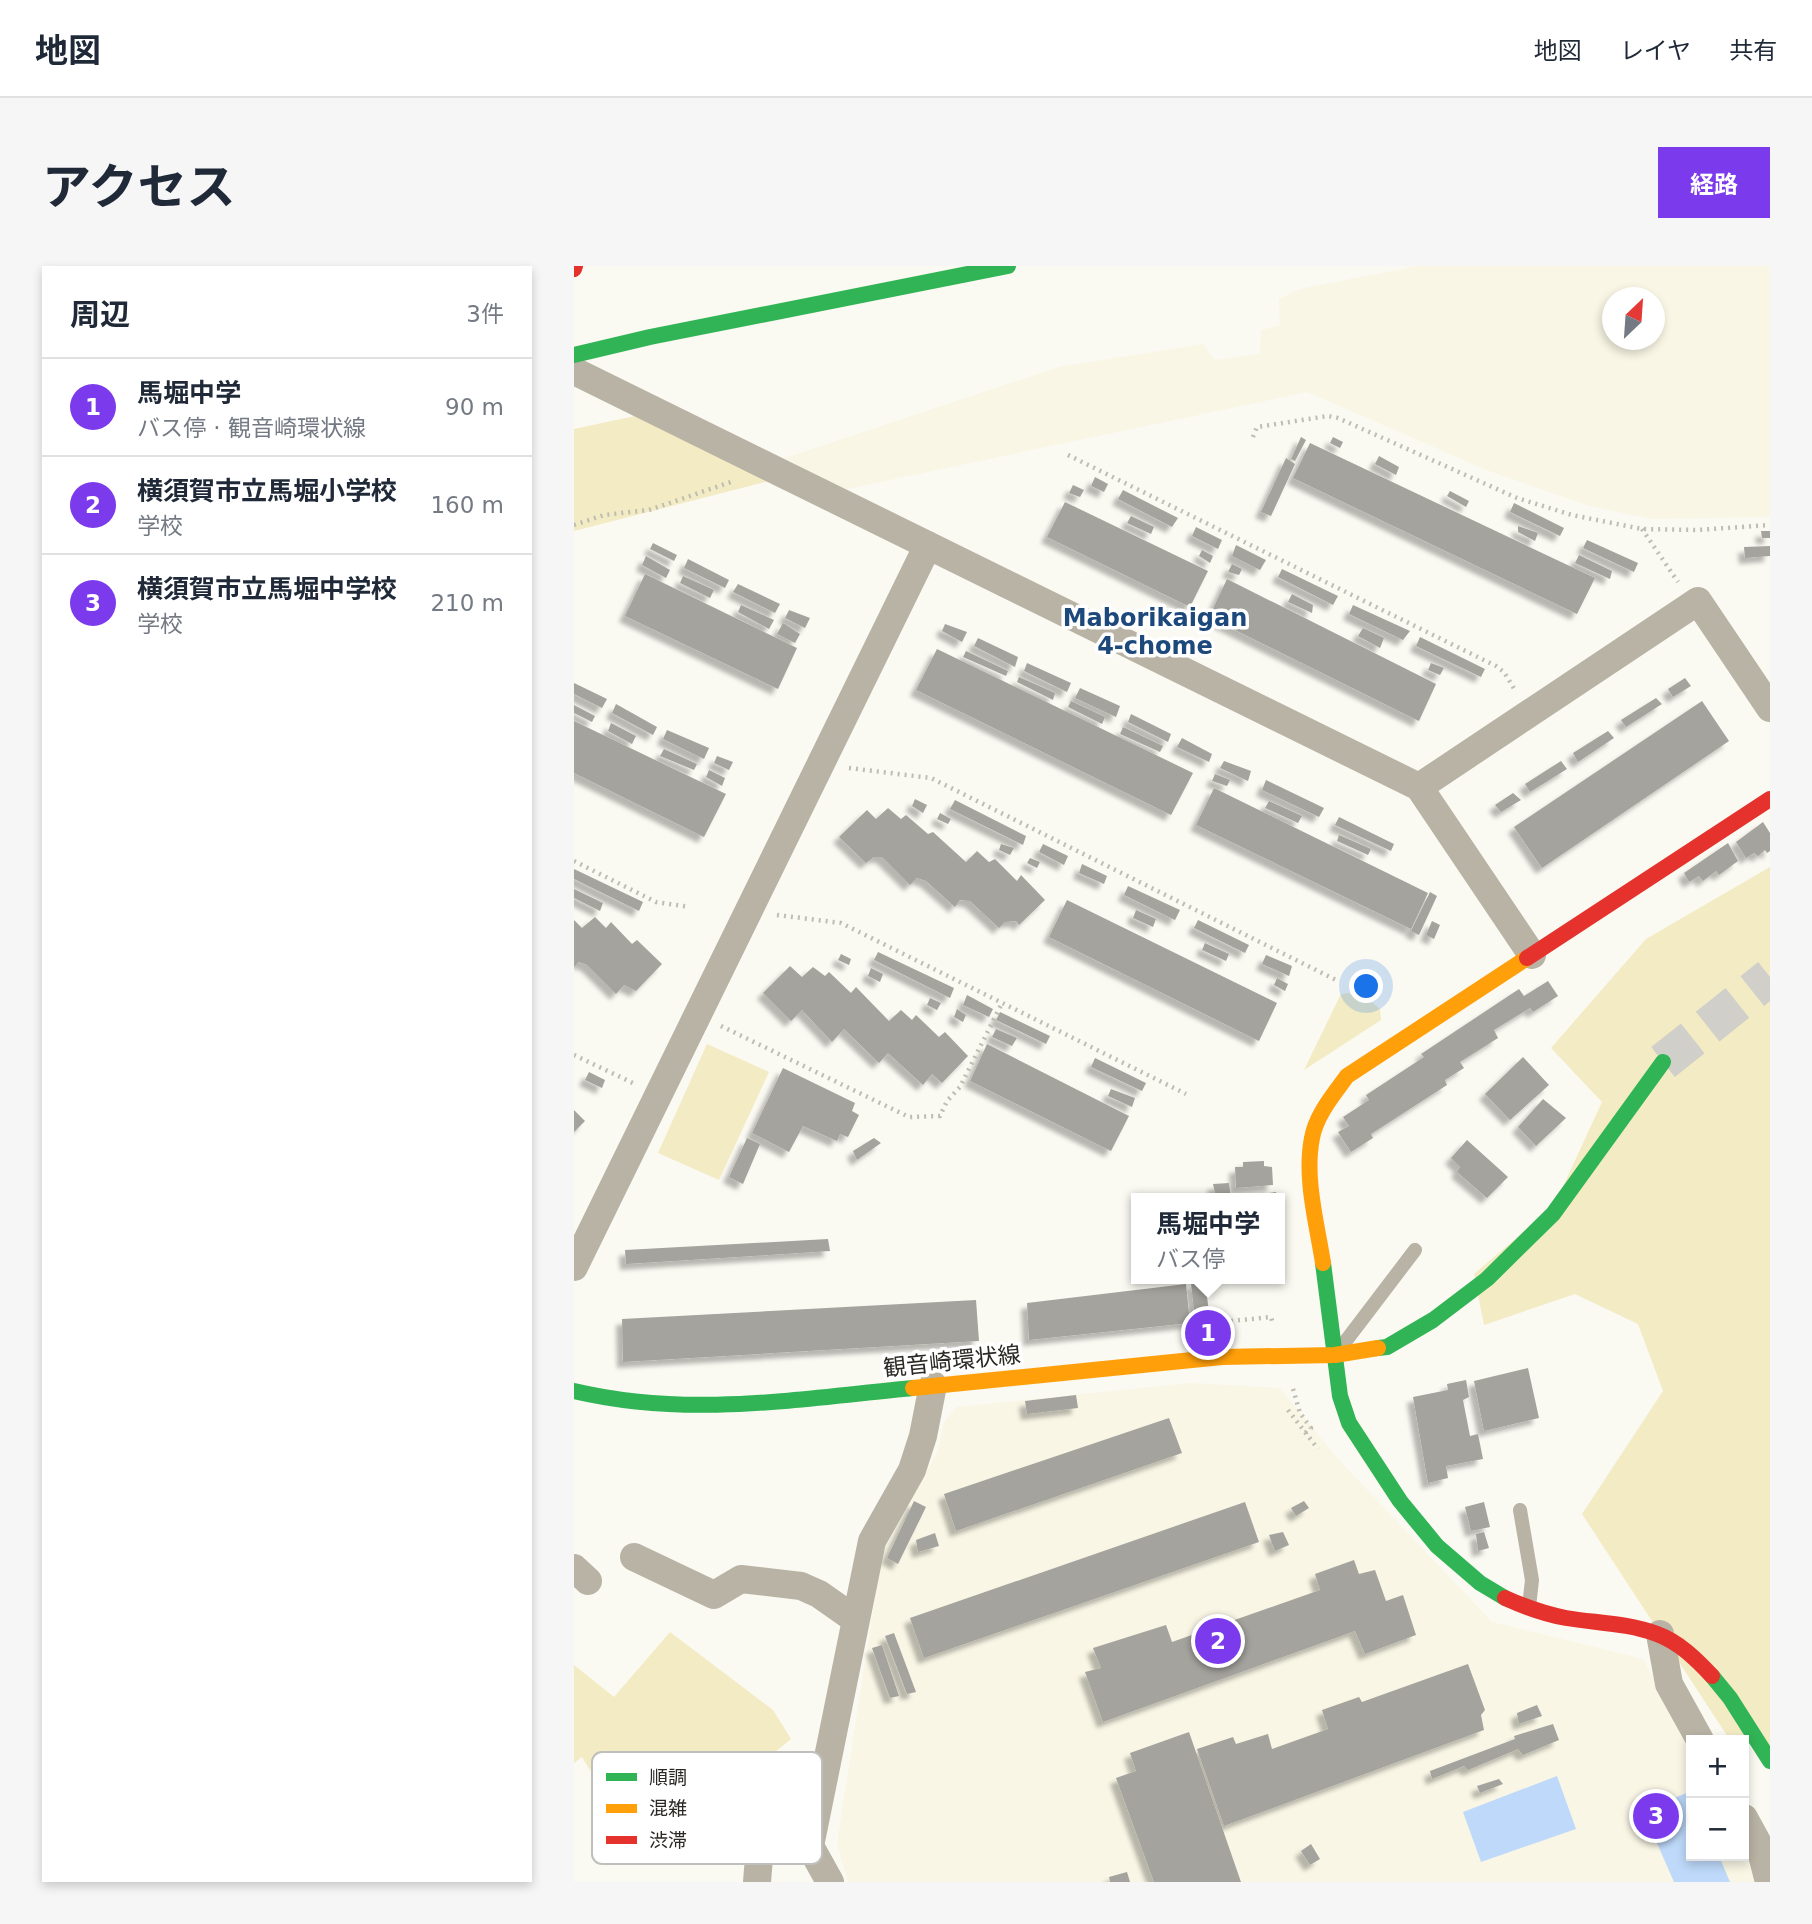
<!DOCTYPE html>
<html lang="ja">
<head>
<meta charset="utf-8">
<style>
	:root { --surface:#fff; --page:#f6f6f7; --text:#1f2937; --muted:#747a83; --line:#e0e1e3; --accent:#7c3aed }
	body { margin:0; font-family:"DejaVu Sans","Noto Sans JP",sans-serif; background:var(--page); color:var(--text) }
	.controls { position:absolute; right:21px; bottom:21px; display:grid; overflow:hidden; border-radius:0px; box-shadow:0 4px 10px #0003 }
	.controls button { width:63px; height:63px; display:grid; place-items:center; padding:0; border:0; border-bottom:2px solid var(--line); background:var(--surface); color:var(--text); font:35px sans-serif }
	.compass { position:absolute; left:1028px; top:21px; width:63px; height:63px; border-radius:50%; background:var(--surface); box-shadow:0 4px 10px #0003; rotate:25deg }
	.you { position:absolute; left:793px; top:721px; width:24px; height:24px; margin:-18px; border:5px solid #fff; border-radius:50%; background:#1a73e8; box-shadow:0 0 0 10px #1a73e833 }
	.badge { display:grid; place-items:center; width:46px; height:46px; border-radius:50%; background:var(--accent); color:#fff; font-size:23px; font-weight:700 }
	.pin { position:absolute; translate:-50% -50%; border:4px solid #fff; box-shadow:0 2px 7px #0006 }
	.popup { position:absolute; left:557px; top:927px; width:154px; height:91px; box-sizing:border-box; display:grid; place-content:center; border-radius:0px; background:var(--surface); filter:drop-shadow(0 2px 5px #0005); font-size:23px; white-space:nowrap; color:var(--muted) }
	.popup b { font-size:26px; color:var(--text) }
	.popup::after { content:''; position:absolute; left:50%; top:100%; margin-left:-14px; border:14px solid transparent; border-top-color:var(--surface) }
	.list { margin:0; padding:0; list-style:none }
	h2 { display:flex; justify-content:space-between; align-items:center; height:91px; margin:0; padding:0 28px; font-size:30px }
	h2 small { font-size:23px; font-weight:400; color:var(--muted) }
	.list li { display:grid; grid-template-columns:46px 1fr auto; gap:21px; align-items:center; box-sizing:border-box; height:98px; padding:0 28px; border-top:2px solid var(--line) }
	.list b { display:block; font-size:26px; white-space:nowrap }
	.list p { margin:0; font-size:23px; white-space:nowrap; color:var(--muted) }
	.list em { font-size:23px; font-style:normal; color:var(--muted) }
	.map { position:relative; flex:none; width:1196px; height:1616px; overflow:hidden; border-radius:0px }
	header { display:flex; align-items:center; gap:42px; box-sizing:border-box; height:98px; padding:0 35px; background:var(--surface); border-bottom:2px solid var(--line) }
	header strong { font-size:33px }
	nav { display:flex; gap:38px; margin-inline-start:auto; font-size:24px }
	.intro { display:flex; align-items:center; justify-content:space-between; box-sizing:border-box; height:168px; padding:0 42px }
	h1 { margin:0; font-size:49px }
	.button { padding:18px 32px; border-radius:0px; background:var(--accent); color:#fff; font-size:24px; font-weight:700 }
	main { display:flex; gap:42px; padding:0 42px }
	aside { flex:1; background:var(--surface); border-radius:0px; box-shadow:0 4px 10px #0003 }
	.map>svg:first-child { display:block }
	.built { fill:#f9f6e5; fill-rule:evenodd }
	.green { fill:#f3ebc3 }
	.water { fill:#bed9fa }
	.building { fill:#a4a39d; filter:url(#shadow) }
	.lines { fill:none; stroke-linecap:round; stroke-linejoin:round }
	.secondary-tunnel { stroke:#d1cfc9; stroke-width:38; stroke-dasharray:38 19; stroke-linecap:butt }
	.path { stroke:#bebdb1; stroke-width:4.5; stroke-dasharray:2 5; stroke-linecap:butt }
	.lane { stroke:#b8b3a4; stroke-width:14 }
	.street { stroke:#b8b3a4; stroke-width:28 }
	.fast { stroke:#30b455; stroke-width:16 }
	.slow { stroke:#ff9f0a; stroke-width:16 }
	.jam { stroke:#e5322d; stroke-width:16 }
	.labels { text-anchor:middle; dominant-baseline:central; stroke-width:7; stroke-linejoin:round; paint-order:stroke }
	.street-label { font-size:23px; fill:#2b2923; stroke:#fff }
	.neighbourhood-label { font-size:24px; font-weight:bold; fill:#1c487c; stroke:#fff }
	.key { fill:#fff; stroke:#bfbfbd; stroke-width:2 }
	.key-label { font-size:19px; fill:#2b2923 }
</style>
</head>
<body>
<header>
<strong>地図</strong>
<nav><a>地図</a><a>レイヤ</a><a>共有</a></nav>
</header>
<div class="intro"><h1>アクセス</h1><a class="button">経路</a></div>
<main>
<aside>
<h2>周辺<small>3件</small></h2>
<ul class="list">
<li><span class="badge">1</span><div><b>馬堀中学</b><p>バス停 · 観音崎環状線</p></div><em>90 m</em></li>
<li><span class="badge">2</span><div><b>横須賀市立馬堀小学校</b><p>学校</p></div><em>160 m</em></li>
<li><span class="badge">3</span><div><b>横須賀市立馬堀中学校</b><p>学校</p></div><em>210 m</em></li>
</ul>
</aside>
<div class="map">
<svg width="1196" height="1616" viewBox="0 0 1196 1616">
	<defs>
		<filter id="shadow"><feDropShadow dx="-6" dy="6" stdDeviation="2" flood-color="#0004"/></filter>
	</defs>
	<rect width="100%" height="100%" fill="#faf9f2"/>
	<path class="built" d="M 844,0 L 1196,0 L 1196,251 L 1077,253 L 1016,240 L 915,205 L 733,126 L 268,224 L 211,192 L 485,101 L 629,78 L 641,94 L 686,88 L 687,64 L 706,60 L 705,33 L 726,23 ZM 1038,32 L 1080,32 L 1080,74 L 1038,74 Z
		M 616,1117 L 706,1122 L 764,1193 L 918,1356 L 1069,1393 L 1117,1479 L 1117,1590 L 1170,1590 L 1170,1567 L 1184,1616 L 274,1616 L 263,1578 L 308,1286 L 364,1185 L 370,1156 L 383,1141 Z"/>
	<path class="green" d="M 61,150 L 199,214 L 0,265 L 0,163 Z
		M 1196,601 L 1196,1491 L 1170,1474 L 1156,1474 L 1008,1248 L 1089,1125 L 1064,1058 L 1001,1028 L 910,1059 L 900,1008 L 980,940 L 1028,836 L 977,782 L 1072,673 Z
		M 775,727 L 799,737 L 806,743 L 807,754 L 730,804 L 767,728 Z
		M 133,778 L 195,806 L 145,914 L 84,887 Z
		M 96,1366 L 199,1444 L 217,1473 L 166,1515 L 95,1550 L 62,1578 L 8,1491 L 0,1497 L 0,1399 L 40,1431 Z"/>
	<path class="water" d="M 983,1510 L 1002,1563 L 907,1596 L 889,1546 Z
		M 1117,1525 L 1117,1590 L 1145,1590 L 1156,1616 L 1100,1616 L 1069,1545 Z"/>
	<path class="building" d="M 727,171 L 732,174 L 721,195 L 717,193 Z
		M 759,171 L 769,176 L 766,182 L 756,177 Z
		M 736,177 L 1021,312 L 1003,348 L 719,212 Z
		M 805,190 L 825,201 L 822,209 L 801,198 Z
		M 712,192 L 721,198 L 697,250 L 687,246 Z
		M 521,211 L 534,218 L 530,226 L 517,220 Z
		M 499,219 L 510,224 L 506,231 L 495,227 Z
		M 549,224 L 604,252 L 598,261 L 544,233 Z
		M 876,225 L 895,235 L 892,241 L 873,230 Z
		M 491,236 L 634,305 L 616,341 L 473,271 Z
		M 940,237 L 990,262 L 986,270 L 936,246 Z
		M 557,250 L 580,261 L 577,268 L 553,257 Z
		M 944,260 L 964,267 L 961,275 L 944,266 Z
		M 622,261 L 648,274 L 644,283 L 618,270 Z
		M 1187,265 L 1196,265 L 1196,272 L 1188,272 Z
		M 1013,274 L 1064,297 L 1060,306 L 1009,282 Z
		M 79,277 L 103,289 L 100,295 L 76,283 Z
		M 662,279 L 692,294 L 686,304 L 658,290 Z
		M 1196,280 L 1196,290 L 1171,292 L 1170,281 Z
		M 628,284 L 639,290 L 636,297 L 625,290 Z
		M 1005,289 L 1038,305 L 1036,313 L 1001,297 Z
		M 72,290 L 96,304 L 92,312 L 68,299 Z
		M 114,293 L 155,314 L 151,322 L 110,302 Z
		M 658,298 L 668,303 L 665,309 L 654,306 Z
		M 708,303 L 764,330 L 759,339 L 704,311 Z
		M 71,308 L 223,382 L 204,423 L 51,350 Z
		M 109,310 L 140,324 L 136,332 L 106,317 Z
		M 653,313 L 862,418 L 845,455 L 635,351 Z
		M 164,318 L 206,338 L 201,347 L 159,326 Z
		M 718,328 L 739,339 L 738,347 L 714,336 Z
		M 167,339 L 200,354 L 195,363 L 164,346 Z
		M 779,339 L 836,365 L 829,374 L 775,348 Z
		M 215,344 L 236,352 L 231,362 L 211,352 Z
		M 209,357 L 226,368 L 221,377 L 203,368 Z
		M 371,358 L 393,366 L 388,376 L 368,365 Z
		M 789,362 L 810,372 L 806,382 L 784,370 Z
		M 846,371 L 911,403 L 907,411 L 842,380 Z
		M 404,372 L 444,391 L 441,401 L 400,380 Z
		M 363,383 L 619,507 L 597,549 L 342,424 Z
		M 392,385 L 434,405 L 432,410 L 389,391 Z
		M 453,397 L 497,417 L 493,426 L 450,405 Z
		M 857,397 L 870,402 L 866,409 L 854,404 Z
		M 445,411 L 481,427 L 479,434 L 443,416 Z
		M 1111,412 L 1117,420 L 1099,431 L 1094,423 Z
		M 0,417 L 33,433 L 28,442 L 0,428 Z
		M 506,422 L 546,440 L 542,451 L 501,432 Z
		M 1082,432 L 1088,438 L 1052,461 L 1047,454 Z
		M 497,435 L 531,451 L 528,458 L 494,441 Z
		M 1128,435 L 1155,475 L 968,602 L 940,561 Z
		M 42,438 L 83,461 L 79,469 L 38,447 Z
		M 0,439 L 21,450 L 18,456 L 0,447 Z
		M 557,448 L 597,468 L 594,476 L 554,456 Z
		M 0,455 L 152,528 L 130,571 L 0,507 Z
		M 37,457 L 62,470 L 58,478 L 34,465 Z
		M 549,461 L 589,480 L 586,486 L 546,468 Z
		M 93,464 L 135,482 L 130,493 L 89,473 Z
		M 1034,465 L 1040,472 L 1004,496 L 999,487 Z
		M 608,472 L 638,488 L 635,496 L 603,481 Z
		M 90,483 L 123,498 L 120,504 L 86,490 Z
		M 143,490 L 159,496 L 155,504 L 140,497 Z
		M 650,495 L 677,505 L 674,515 L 646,502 Z
		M 987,495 L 993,503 L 956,526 L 951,518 Z
		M 135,504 L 151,512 L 148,520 L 132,511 Z
		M 641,508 L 656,514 L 653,520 L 638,515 Z
		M 692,514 L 750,542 L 745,551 L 688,524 Z
		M 640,522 L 854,627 L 837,663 L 622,559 Z
		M 939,527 L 947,534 L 927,546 L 921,539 Z
		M 341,533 L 353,539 L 349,547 L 338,540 Z
		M 381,534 L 452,570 L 449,579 L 376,543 Z
		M 695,535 L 728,550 L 724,557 L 691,542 Z
		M 314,542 L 327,553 L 332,549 L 354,568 L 359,566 L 392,596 L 403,585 L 415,596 L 421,593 L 443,615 L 447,609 L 471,634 L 445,659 L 442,655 L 431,656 L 425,662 L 396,635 L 386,634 L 381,641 L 352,615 L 343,612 L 336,619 L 308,591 L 300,591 L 292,597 L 265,571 L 293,544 L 302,553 Z
		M 366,547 L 377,553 L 374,558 L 363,553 Z
		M 765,551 L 820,578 L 817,585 L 761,559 Z
		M 1189,556 L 1196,567 L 1196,585 L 1193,587 L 1191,584 L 1184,590 L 1180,587 L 1172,592 L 1162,576 Z
		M 765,569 L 797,583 L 794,589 L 763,575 Z
		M 1154,577 L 1164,595 L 1145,609 L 1142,605 L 1129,615 L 1125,610 L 1115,616 L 1110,607 Z
		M 427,578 L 440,582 L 436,589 L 425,584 Z
		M 469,578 L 494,590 L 490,599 L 465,586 Z
		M 456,592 L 466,596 L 463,602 L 453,597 Z
		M 508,598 L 533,610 L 530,618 L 505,607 Z
		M 0,603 L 69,636 L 65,645 L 0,613 Z
		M 554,620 L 606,644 L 601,654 L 550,629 Z
		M 0,623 L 29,637 L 26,645 L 0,632 Z
		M 856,626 L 863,630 L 845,669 L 837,665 Z
		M 493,634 L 703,737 L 685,775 L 475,671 Z
		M 562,644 L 582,653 L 579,661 L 559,652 Z
		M 21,651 L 32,662 L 37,656 L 58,678 L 63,674 L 88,698 L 62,725 L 50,719 L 42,728 L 13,699 L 5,696 L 0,701 L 0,654 L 8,662 Z
		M 624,654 L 675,679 L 671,687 L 620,662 Z
		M 858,655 L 866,659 L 860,673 L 852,669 Z
		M 631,677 L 655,688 L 652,695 L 628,684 Z
		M 304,686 L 380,722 L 376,732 L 300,694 Z
		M 267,688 L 277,693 L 275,699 L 264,694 Z
		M 692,689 L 718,700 L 715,710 L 688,698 Z
		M 216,700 L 228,711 L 239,701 L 251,710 L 255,706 L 277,727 L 282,721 L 315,755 L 327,744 L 338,754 L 342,749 L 365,771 L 371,766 L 394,790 L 368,817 L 358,808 L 349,819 L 314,787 L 305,797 L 270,763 L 258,776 L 228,744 L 217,755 L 189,727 Z
		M 297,702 L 309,708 L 306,716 L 294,710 Z
		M 703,712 L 714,718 L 711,725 L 700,719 Z
		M 974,715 L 984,730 L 959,746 L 956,742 L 920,764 L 924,772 L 886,796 L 890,802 L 871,814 L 873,819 L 797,868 L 799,872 L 777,886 L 764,866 L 775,860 L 769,851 L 795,834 L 792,829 L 850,791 L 847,788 L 945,723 L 950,730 Z
		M 393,729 L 419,743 L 415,751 L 389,739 Z
		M 356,732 L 367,737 L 363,744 L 353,739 Z
		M 383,743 L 392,749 L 389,756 L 380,751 Z
		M 426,746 L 476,770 L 472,778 L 422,754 Z
		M 422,763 L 443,772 L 438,780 L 418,771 Z
		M 413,778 L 555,850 L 537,885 L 396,815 Z
		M 949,791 L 975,819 L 936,854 L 911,828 Z
		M 521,792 L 572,817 L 568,825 L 517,801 Z
		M 209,802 L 281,837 L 278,845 L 285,849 L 274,871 L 266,868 L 263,875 L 229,860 L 215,886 L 178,867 Z
		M 15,806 L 31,814 L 28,822 L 11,814 Z
		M 537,823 L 561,832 L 558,841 L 534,830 Z
		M 969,833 L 992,852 L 962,880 L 944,861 Z
		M 0,844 L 11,855 L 0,866 Z
		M 173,872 L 186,878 L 169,918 L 155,911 Z
		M 300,872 L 307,877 L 283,894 L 279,885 Z
		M 893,874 L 934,911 L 913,932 L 883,906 L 886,901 L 877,892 Z
		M 690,895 L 690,900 L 698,901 L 699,919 L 662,922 L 661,901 L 669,901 L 669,896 Z
		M 655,917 L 657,932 L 642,932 L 639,918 Z
		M 702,926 L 703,932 L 667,932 L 667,931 Z
		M 254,973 L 256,985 L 52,998 L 51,984 Z
		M 631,1016 L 636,1053 L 621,1055 L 617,1017 Z
		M 612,1018 L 616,1057 L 455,1074 L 453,1037 Z
		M 402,1034 L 405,1075 L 49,1096 L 48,1053 Z
		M 954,1102 L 965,1152 L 910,1165 L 900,1115 Z
		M 892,1114 L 895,1131 L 889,1134 L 896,1170 L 904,1168 L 909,1193 L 872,1200 L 874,1212 L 854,1217 L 839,1131 L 874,1124 L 873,1118 Z
		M 502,1129 L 504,1142 L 453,1148 L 451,1135 Z
		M 595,1152 L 608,1187 L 382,1265 L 370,1228 Z
		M 340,1235 L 352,1241 L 324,1298 L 313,1292 Z
		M 730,1235 L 735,1242 L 722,1250 L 717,1242 Z
		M 671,1236 L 685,1276 L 350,1392 L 336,1352 Z
		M 910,1236 L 916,1261 L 897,1265 L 891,1241 Z
		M 709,1266 L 715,1279 L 701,1285 L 695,1269 Z
		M 910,1266 L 915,1282 L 904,1285 L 902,1268 Z
		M 361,1267 L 365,1280 L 344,1286 L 342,1274 Z
		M 780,1294 L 785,1308 L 801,1304 L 812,1335 L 829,1329 L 842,1369 L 791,1388 L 781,1365 L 529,1456 L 511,1406 L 527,1402 L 519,1382 L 592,1359 L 598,1376 L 746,1324 L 741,1308 Z
		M 320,1367 L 342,1426 L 333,1428 L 311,1370 Z
		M 308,1379 L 325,1430 L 316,1432 L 298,1382 Z
		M 894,1398 L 911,1444 L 907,1449 L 910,1464 L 650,1560 L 623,1483 L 659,1471 L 662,1478 L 694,1468 L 698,1483 L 754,1463 L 748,1444 L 785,1431 L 788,1436 Z
		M 963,1439 L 968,1450 L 945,1458 L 943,1447 Z
		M 979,1458 L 985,1474 L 949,1489 L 944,1483 L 894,1504 L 890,1500 L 858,1513 L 856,1505 L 941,1473 L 940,1470 Z
		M 615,1466 L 667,1616 L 580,1616 L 542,1512 L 562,1505 L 556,1487 Z
		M 925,1513 L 929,1518 L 906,1527 L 903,1520 Z
		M 737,1578 L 746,1593 L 736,1599 L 727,1585 Z
		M 553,1606 L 556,1616 L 536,1616 L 535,1611 Z"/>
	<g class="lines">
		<path class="secondary-tunnel" d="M 1089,796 L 1196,711"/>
		<path class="path" d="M 679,171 L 683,161 L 754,150 L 764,152 L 943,232 L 998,249 L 1068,263 L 1123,264 L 1196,259
			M 494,189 L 922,400 L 930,406 L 942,426
			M 0,259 L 30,249 L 75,244 L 160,215
			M 1068,263 L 1104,316
			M 275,502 L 357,512 L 762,714
			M 0,595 L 82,636 L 116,641
			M 203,649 L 267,657 L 612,828
			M 147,760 L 335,851 L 366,850 L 373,835 L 386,821 L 428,737
			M 0,789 L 61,818
			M 657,1055 L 697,1051 L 699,1058
			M 719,1123 L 726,1147 L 737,1162 L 731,1167
			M 714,1144 L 744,1183"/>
		<path class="lane" d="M 768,1080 L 841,984
			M 946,1244 L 958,1314 L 955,1341"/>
		<path class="street" d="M 0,105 L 845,521 L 958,689
			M 845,521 L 1124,335 L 1196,442
			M 0,1001 L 354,279
			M 60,1291 L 140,1329 L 167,1313 L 227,1320 L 245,1328 L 282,1354
			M 0,1302 L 14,1315
			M 1086,1368 L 1095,1418 L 1126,1474
			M 1170,1552 L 1186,1581 L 1195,1616
			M 236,1580 L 256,1616
			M 183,1616 L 186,1579 L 236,1580 L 298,1275 L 338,1204 L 349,1170 L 359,1119"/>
		<path class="fast" d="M 0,89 L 76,71 L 434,0
			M 749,997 L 766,1130 L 775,1157 L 826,1235 L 863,1280 L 906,1317 L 931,1332
			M 804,1082 L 813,1081 L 859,1054 L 913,1013 L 979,948 L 1089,796
			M 0,1125 C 114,1152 224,1133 339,1122
			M 1138,1410 L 1156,1432 L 1196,1495"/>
		<path class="slow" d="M 749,997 C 743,958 730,912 738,872 C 742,849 760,828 773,810 L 953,692
			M 339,1122 L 648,1091 L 761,1089 L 804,1082"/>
		<path class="jam" d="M 0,3 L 1,0
			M 953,692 L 1196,533
			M 931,1332 C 951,1341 970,1348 992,1352 C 1022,1357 1054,1357 1083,1368 C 1105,1376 1122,1393 1138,1410"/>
	</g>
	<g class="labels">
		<g class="street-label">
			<text transform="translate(378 1095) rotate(-6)">観音崎環状線</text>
		</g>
		<g class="neighbourhood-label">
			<text x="581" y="352">Maborikaigan<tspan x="581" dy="28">4-chome</tspan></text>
		</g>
	</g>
	<rect x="18" y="1486" width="230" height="112" rx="10" class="key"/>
	<rect x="32" y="1507" width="31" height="8" fill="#30b455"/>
	<rect x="32" y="1538" width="31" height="9" fill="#ff9f0a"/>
	<rect x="32" y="1570" width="31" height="8" fill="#e5322d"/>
	<g class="key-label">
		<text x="75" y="1518">順調</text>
		<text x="75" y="1549">混雑</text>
		<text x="75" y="1581">渋滞</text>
	</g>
</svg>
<div class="controls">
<button>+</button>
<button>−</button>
</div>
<svg class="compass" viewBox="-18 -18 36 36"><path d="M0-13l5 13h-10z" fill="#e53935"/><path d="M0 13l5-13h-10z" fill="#747a83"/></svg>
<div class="you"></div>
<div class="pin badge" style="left:634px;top:1067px">1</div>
<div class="popup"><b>馬堀中学</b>バス停</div>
<div class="pin badge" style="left:644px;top:1375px">2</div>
<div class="pin badge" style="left:1082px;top:1550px">3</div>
</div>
</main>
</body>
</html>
